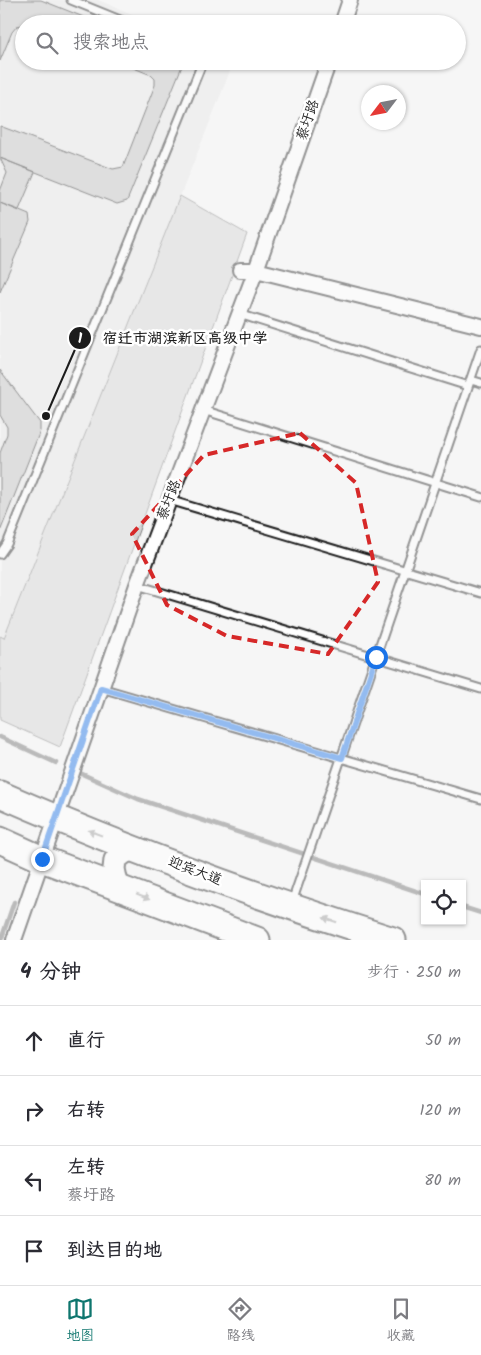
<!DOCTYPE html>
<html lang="zh">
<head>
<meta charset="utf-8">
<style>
	:root { --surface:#fff; --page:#f7f7f7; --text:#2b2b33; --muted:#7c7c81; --line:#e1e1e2; --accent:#0f766e }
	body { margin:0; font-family:Kalam,"LXGW WenKai TC",sans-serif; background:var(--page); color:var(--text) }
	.controls { position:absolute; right:15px; bottom:15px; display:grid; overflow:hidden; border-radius:0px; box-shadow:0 1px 4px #0004 }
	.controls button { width:45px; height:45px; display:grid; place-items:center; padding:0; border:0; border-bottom:1px solid var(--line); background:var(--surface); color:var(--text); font:25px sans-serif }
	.compass { position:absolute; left:361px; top:85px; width:45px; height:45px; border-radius:50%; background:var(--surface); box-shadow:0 1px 4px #0004; rotate:238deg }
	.stop { position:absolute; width:15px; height:15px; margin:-11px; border:4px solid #1a73e8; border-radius:50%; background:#fff }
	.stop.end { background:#1a73e8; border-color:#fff; box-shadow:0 1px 5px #0008 }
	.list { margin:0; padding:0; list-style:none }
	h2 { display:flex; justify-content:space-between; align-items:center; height:65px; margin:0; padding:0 20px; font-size:21px }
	h2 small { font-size:16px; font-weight:400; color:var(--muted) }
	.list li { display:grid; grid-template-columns:32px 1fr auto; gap:15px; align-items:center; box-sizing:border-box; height:70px; padding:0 20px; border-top:1px solid var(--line) }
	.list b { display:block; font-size:19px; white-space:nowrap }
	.list p { margin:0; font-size:16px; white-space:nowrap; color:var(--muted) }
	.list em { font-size:16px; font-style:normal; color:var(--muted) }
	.icon { flex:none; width:28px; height:28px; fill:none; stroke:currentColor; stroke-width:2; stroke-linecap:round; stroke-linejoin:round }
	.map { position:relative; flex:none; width:481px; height:940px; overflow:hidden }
	.search { position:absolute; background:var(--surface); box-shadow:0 1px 4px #0004; left:15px; right:15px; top:15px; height:55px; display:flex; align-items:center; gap:12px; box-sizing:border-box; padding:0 18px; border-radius:28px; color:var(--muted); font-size:19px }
	.sheet { height:345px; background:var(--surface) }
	nav { display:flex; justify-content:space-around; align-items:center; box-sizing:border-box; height:70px; border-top:1px solid var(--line); background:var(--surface); font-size:14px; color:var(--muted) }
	nav a { display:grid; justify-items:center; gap:2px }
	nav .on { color:var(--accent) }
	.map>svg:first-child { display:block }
	.built { fill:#e6e6e6 }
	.green { fill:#d6d6d6; stroke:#797979 }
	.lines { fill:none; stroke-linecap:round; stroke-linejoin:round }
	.stream { stroke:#727272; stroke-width:4.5 }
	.building { fill:#c0c0c0; stroke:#1c1c1c }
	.lane-casing { stroke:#1c1c1c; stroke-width:11 }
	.street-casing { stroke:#1c1c1c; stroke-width:18 }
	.primary-casing { stroke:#1c1c1c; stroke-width:25 }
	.highway-casing { stroke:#1c1c1c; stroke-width:29 }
	.lane { stroke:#fff; stroke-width:7 }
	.street { stroke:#fff; stroke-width:14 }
	.primary { stroke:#fff; stroke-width:21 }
	.highway { stroke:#fff; stroke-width:25 }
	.oneway { fill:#999 }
	.route { stroke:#1a73e8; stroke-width:6 }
	.marked { fill:none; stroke:#d62828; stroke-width:4; stroke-dasharray:10 6; stroke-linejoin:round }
	.labels { text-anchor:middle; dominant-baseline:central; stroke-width:5; stroke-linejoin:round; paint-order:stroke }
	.street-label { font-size:14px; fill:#1c1c1c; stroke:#fff }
	.leader { fill:none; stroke:#1c1c1c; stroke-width:2 }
	.callout-dot { fill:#1c1c1c; stroke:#fff; stroke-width:2 }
	.mark-label { font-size:15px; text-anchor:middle; font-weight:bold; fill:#fff }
	.callout-label { font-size:15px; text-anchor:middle; font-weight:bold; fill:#1c1c1c; stroke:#fff; stroke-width:5; stroke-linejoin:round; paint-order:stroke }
</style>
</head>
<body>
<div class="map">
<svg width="481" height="940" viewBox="0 0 481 940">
	<rect width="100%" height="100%" fill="#f6f6f6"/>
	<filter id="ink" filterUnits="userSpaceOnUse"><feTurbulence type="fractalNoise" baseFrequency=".02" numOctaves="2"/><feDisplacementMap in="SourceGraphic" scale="10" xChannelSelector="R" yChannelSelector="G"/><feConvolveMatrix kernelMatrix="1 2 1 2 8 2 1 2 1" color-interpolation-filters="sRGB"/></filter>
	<g filter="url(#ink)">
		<path class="built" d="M 0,0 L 98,0 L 156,24 L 24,24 L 24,61 L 234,61 L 4,638 L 0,636 Z"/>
		<path class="green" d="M 180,196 L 247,234 L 60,747 L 0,720 L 0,636 L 4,638 Z"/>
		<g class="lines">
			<path class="stream" d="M 0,737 L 56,763
				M 80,773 L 138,799 L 425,894
				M 462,907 L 481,913
				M 1,940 L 14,902"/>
		</g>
		<path class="building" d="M 0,0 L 41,0 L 101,24 L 24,24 L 24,25 L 17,26 L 12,32 L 0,61 Z
			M 117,61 L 181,61 L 182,66 L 127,201 L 117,204 L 0,158 L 0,126 L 113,169 L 123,167 L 155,85 L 155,79 L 151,75 Z
			M 0,158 L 35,172 L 19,210 L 0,203 L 0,191 L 7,173 Z
			M 0,203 L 29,215 L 30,222 L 0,292 Z
			M 0,370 L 40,423 L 40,431 L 0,532 L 0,453 L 7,434 L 7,427 L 0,415 Z"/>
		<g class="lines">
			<defs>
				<path id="lane" d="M 71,0 L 130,24
					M 239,314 L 468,386
					M 471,380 L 481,383
					M 203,410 L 481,497
					M 169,500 L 481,593
					M 0,554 L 7,544 L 203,61
					M 137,585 L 481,689
					M 101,688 L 481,799
					M 292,902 L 481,349"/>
				<path id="street" d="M 342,24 L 350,0
					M 240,270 L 256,270 L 481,326
					M 14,940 L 137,585 L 256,270 L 329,61"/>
				<path id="primary" d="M 118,888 L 114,869 L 115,860 L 124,853 L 134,848"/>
				<path id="highway" d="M 0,794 C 128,850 260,898 393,940
					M 0,840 L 42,859 L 257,940"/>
			</defs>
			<use href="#lane" class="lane-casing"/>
			<use href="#street" class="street-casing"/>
			<use href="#primary" class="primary-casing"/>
			<use href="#highway" class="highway-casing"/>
			<use href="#lane" class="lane"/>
			<use href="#street" class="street"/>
			<use href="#primary" class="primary"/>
			<use href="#highway" class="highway"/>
		</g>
		<defs><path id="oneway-solid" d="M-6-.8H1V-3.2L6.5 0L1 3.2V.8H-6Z" transform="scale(1.25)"/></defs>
		<g class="oneway">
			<use href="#oneway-solid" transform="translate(95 833) rotate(-159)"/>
			<use href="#oneway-solid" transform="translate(143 897) rotate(21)"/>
			<use href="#oneway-solid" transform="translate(330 920) rotate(-162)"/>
		</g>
	</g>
	<g class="lines" filter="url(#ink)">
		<path class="route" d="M 42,859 L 101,688 L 342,758 L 376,657"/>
	</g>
	<path d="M0 0H481V940H0ZM 300,433 L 356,483 L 378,582 L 328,654 L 227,636 L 167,605 L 132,534 L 204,455 Z" fill="#f6f6f6" fill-opacity=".55" fill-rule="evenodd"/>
	<path class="marked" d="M 300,433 L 356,483 L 378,582 L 328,654 L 227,636 L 167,605 L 132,534 L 204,455 Z"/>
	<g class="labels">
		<g class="street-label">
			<text transform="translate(308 120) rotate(-71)">蔡圩路</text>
			<text transform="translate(169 500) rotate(-69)">蔡圩路</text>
			<text transform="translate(195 871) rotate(21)">迎宾大道</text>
		</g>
	</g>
	<path class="leader" d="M46 416L80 338"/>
	<g class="callout-dot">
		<circle cx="46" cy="416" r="5"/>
		<circle cx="80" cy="338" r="12"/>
	</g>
	<g class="mark-label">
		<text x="80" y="343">1</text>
	</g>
	<g class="callout-label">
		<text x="185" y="343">宿迁市湖滨新区高级中学</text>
	</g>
</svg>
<div class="controls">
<button><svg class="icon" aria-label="locate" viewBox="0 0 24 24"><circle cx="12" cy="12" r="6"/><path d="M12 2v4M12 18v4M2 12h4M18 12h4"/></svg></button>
</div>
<svg class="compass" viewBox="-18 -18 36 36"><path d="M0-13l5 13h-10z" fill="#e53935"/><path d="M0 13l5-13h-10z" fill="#7c7c81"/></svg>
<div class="stop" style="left:376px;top:657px"></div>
<div class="stop end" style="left:42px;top:859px"></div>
<div class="search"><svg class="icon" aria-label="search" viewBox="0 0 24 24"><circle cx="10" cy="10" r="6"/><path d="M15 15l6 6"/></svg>搜索地点</div>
</div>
<section class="sheet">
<h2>4 分钟<small>步行 · 250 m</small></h2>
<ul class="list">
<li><svg class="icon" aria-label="ahead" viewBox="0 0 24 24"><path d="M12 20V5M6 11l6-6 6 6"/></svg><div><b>直行</b></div><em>50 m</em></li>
<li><svg class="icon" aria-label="right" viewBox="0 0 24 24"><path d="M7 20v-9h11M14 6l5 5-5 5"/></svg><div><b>右转</b></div><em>120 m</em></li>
<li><svg class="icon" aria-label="left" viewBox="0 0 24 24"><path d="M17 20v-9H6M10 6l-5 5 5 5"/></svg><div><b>左转</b><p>蔡圩路</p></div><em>80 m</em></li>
<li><svg class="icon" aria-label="arrive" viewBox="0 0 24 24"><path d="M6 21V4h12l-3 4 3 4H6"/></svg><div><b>到达目的地</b></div></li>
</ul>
</section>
<nav>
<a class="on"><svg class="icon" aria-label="map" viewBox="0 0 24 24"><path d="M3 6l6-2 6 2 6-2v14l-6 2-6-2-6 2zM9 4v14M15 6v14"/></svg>地图</a>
<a><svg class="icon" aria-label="directions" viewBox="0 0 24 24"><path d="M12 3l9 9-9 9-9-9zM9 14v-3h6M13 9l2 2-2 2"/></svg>路线</a>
<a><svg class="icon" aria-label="saved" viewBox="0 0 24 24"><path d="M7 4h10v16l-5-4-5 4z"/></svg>收藏</a>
</nav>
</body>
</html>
